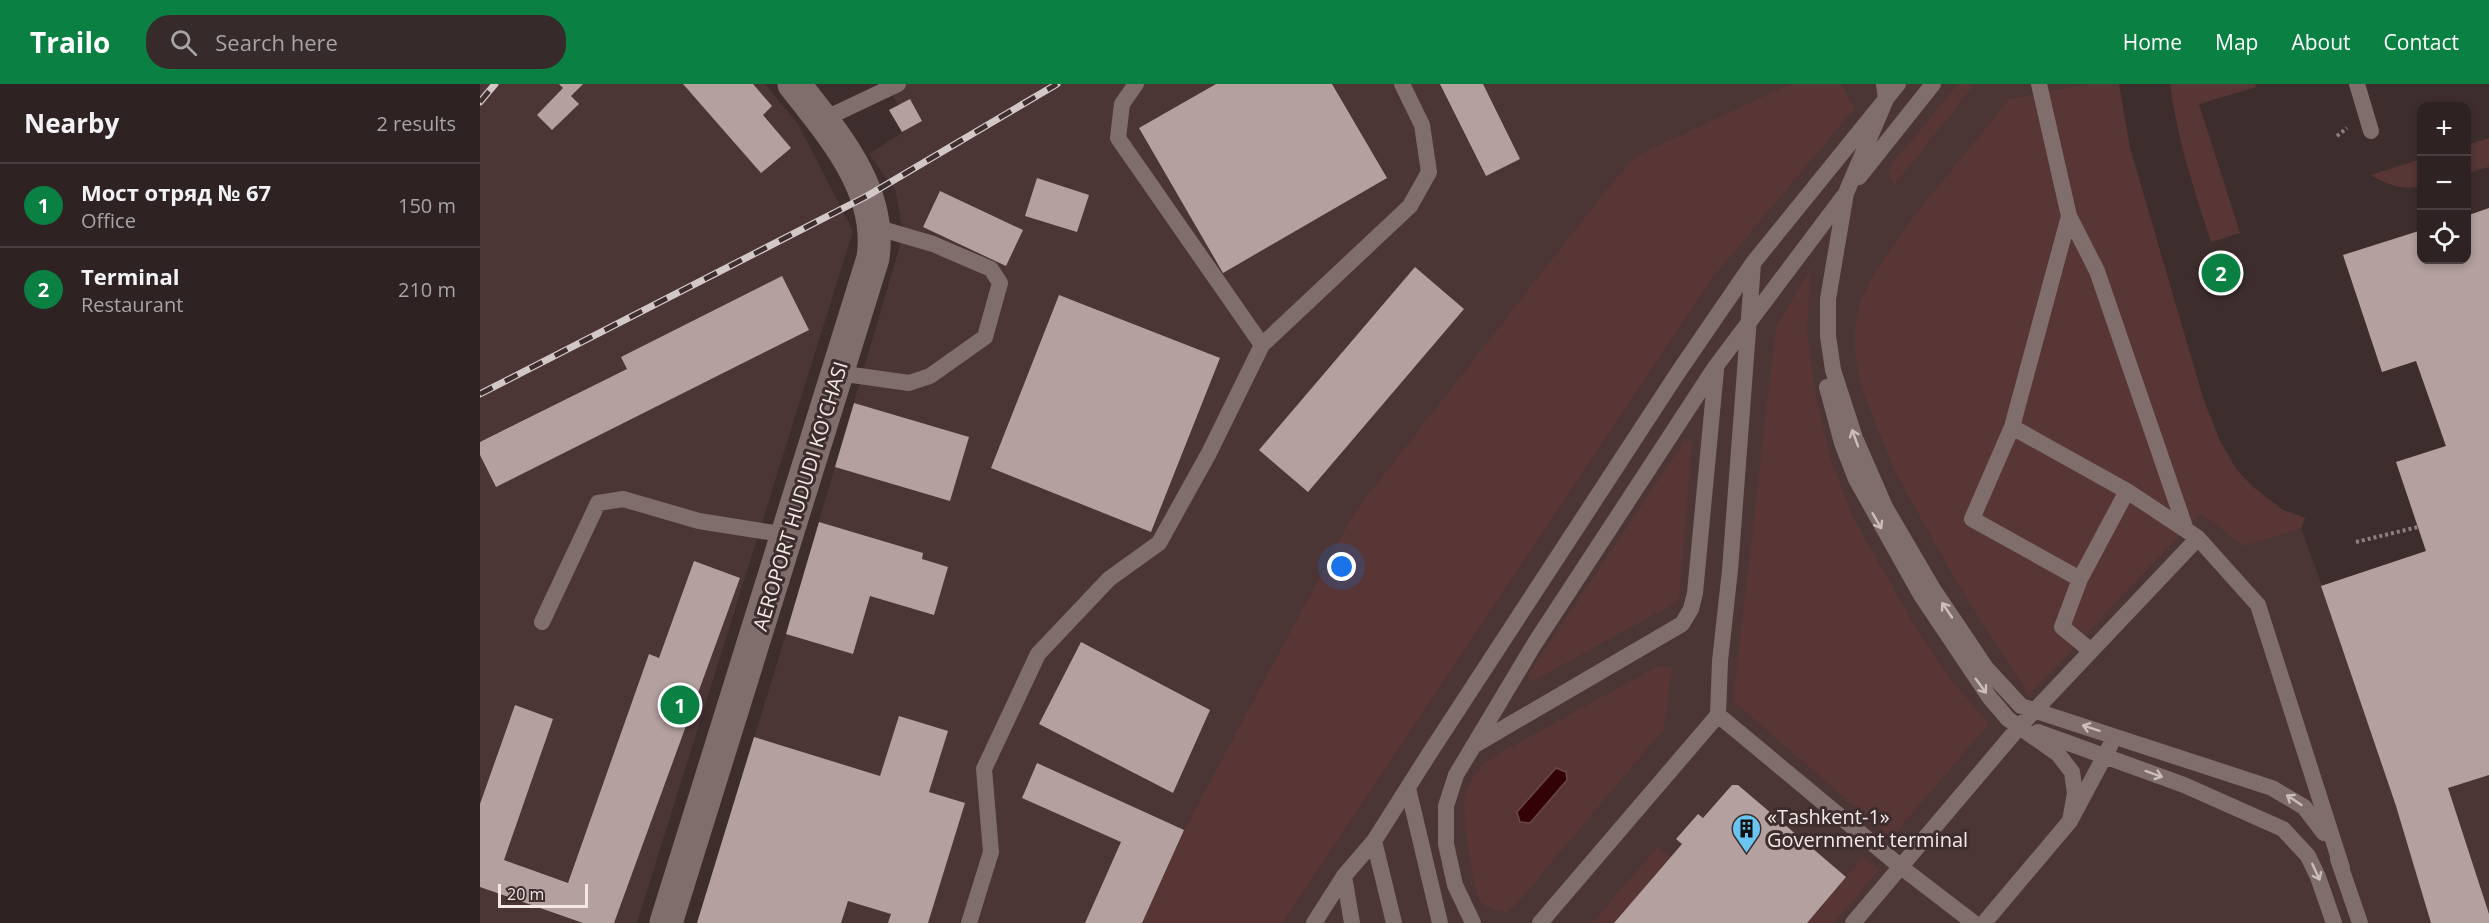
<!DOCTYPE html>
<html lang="en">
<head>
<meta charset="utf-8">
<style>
	:root { --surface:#2e2222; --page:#362a2a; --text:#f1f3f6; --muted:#a7a4a5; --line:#493f40; --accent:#0b8043 }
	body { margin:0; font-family:"Open Sans",sans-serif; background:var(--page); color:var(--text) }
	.controls { position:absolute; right:18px; top:18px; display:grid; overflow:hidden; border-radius:12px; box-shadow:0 3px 9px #0003 }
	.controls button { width:54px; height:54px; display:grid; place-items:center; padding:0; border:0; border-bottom:2px solid var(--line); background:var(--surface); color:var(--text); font:30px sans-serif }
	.scale { position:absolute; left:18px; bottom:15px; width:90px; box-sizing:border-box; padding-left:6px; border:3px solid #f3e8e8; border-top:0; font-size:16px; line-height:21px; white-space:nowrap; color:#f3e8e8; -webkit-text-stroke:4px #3d2e2d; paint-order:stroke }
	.you { position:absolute; left:862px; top:483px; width:21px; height:21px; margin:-15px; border:4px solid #fff; border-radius:50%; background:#1a73e8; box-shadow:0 0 0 9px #1a73e833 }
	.badge { display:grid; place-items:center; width:39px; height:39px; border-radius:50%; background:var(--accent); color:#fff; font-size:20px; font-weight:700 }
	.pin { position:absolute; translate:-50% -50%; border:3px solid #fff; box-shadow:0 2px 6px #0006 }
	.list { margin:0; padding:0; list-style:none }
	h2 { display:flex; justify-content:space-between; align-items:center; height:78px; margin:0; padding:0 24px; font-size:26px }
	h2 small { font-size:20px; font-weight:400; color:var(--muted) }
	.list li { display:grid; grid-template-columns:39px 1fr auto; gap:18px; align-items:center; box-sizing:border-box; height:84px; padding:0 24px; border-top:2px solid var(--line) }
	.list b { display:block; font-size:22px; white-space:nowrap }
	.list p { margin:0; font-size:20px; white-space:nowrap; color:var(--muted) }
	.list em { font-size:20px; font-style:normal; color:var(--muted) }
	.icon { flex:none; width:33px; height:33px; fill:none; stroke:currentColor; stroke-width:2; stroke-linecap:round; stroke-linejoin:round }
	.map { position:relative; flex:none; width:2009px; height:839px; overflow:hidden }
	header { display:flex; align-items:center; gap:36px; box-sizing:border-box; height:84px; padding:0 30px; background:var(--accent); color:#fff }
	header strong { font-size:28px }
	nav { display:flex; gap:33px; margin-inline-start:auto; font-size:21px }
	.search { width:420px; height:54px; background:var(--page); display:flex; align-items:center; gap:15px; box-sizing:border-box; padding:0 21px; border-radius:24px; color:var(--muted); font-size:22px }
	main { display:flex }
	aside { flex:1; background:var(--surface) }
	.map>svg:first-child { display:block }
	.built { fill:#4b3635 }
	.green { fill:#573635 }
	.water { fill:#320206; stroke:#6c474a; stroke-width:1.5 }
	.building { fill:#b3a09f }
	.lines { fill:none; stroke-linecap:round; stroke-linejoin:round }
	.path { stroke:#8e8181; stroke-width:4; stroke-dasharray:3 3; stroke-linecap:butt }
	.service { stroke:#806e6d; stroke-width:16 }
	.minor { stroke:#806e6d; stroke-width:33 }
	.rail-casing { stroke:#d3c8c8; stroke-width:7 }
	.rail { stroke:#3d2e2d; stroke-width:4.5; stroke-dasharray:14; stroke-linecap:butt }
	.oneway { stroke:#cbbdbd }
	.labels { text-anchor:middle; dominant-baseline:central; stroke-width:6; stroke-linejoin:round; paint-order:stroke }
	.street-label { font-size:20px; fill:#f3e8e8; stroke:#3d2e2d }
	.poi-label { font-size:20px; fill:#f3e8e8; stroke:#3d2e2d; text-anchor:start }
</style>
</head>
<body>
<header>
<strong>Trailo</strong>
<div class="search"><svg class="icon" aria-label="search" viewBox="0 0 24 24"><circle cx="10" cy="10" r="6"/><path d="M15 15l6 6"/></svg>Search here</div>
<nav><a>Home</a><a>Map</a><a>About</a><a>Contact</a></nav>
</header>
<main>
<aside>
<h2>Nearby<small>2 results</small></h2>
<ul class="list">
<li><span class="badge">1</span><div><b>Мост отряд № 67</b><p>Office</p></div><em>150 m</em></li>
<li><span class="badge">2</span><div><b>Terminal</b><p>Restaurant</p></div><em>210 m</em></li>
</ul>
</aside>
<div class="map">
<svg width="2009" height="839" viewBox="0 0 2009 839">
	<rect width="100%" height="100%" fill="#3d2e2d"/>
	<path class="built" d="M 0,0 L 285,0 L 318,40 L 373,147 L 157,839 L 0,839 Z
		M 406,0 L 1612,0 L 1650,64 L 1723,314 L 1739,355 L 1756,385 L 1773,403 L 1803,426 L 1825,434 L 1821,444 L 1842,502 L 1946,467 L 1916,378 L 1965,362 L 1936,277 L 1902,288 L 1863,171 L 1941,146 L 1942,176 L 1986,176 L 1987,132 L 2009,124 L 2009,839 L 217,839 L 306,550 L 423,151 L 416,108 L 389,70 L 431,43 Z"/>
	<path class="green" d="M 1310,0 L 1361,0 L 1375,24 L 1234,192 L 803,839 L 662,839 L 704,746 L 874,429 L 1133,97 L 1156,72 Z
		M 1478,0 L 1495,0 L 1415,100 L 1409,91 L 1412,80 Z
		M 1606,0 L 1639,0 L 1650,64 L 1723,314 L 1739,355 L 1756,385 L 1773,403 L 1803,426 L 1825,434 L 1821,444 L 1765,462 L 1720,430 L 1549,611 L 1478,501 L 1415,388 L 1382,306 L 1375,268 L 1375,247 L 1380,218 L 1395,187 L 1434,132 L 1529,15 Z
		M 1690,0 L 1775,0 L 1776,3 L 1719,20 L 1760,149 L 1731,158 C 1714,106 1697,54 1690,0 Z
		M 2009,54 L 2009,83 L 1987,89 L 1987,61 Z
		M 1941,75 L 1941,102 C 1924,107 1906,100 1891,91 Z
		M 1330,187 L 1327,250 L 1336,312 L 1350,373 L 1372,431 L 1435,542 L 1470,594 L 1509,640 L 1411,754 L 1253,617 L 1296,242 Z
		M 1205,356 L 1212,358 L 1199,517 L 1055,596 L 1050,596 L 1048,591 Z
		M 1178,582 L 1192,583 L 1184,645 L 1035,822 L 1025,828 C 1016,826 1006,824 1000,817 C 993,807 981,724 985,711 C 989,696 998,684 1011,674 Z
		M 1178,762 L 1191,773 L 1134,839 L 1112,839 Z
		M 1383,773 L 1399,786 L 1354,839 L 1327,839 Z"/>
	<path class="water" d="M 1076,684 L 1086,688 L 1087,696 L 1050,739 L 1040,738 L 1037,728 Z"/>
	<path class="building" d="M 79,0 L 103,0 L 91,12 L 99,20 L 72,46 L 57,31 L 83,4 Z
		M 203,0 L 273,0 L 292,22 L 283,31 L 311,64 L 281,89 Z
		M 736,0 L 852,0 L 907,94 L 743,189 L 659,44 Z
		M 960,0 L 1003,0 L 1040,75 L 1006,92 Z
		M 430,15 L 442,37 L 422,48 L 409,26 Z
		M 557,94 L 609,111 L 597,148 L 545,132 Z
		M 460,107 L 543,146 L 526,182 L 443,143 Z
		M 2009,124 L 2009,691 L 1968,704 L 2009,830 L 2009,839 L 1951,839 L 1916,722 L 1841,502 L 1946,467 L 1916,378 L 1966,362 L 1936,277 L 1902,288 L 1863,171 L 1942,146 L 1942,176 L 1986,176 L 1986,132 Z
		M 935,183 L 984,225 L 828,408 L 779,366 Z
		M 302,192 L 329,246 L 16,403 L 0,371 L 0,358 L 147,285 L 141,273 Z
		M 579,211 L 740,274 L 671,448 L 511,384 Z
		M 374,319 L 489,353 L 470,417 L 355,383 Z
		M 339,438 L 443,469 L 442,475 L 468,483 L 454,531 L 390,512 L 373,570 L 306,550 Z
		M 214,477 L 260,494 L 134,839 L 103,839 L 0,803 L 0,720 L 35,621 L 73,635 L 24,776 L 88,799 L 169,570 L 179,574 Z
		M 601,558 L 730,626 L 693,709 L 559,640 Z
		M 419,632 L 468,647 L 449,708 L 485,719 L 448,839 L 408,839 L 411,830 L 368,817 L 361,839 L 217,839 L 274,653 L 400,692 Z
		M 557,679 L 704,746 L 662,839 L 605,839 L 641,758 L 542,714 Z
		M 1252,701 L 1258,701 L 1366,793 L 1327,839 L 1134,839 L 1202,760 L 1196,755 L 1218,730 L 1223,734 Z"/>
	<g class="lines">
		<path class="path" d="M 1857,52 L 1867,44
			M 1876,458 L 1938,443"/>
		<path class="service" d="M 656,0 L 642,20 L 638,54 L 782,261
			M 1404,0 L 1406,15 L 1366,109 L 1348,215 L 1348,252 L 1353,286 L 1375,354 L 1405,423 L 1453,505 L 1506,584 L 1541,622 L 1792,704 L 1824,723 L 1844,749
			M 1559,0 L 1589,132 L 1532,343 L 1492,435 L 1600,495 L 1647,407 L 1718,454 L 1778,521 L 1862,784
			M 1877,0 L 1891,47
			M 342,36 L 418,0
			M 1379,93 L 1453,0
			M 1589,132 L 1617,187 L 1705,443
			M 358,289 L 429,299 L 450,292 L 505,253 L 520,199 L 511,185 L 453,160 L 395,143
			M 1347,303 L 1362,359 L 1376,395 L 1441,511 L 1510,614 L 1528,635 L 1578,670 L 1592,688 L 1595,709 L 1590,737
			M 1532,343 L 1647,407
			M 1600,495 L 1582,543 L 1610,566
			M 62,538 L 118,419 L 143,415 L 219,437 L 307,451
			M 1238,631 L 1421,783 L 1494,839
			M 1558,648 L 1704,701 L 1803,745 L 1828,772 L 1838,793 L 1854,839
			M 993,662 L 1202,540 L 1211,525 L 1215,509 L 1236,286
			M 928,704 L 960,839
			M 894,757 L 951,667 L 1197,290 L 1273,179 L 1418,0
			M 1858,775 L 1880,839
			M 489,839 L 511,768 L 504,685 L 558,570 L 629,495 L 679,459 L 729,369 L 782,261 L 930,122 L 949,88 L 942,41 L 922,0
			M 834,839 L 864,792
			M 872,839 L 864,792 L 894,757 L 914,839
			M 993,839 L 975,801 L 966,760 L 966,722 L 976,691 L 1055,559 L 1236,282 L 1363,113
			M 1060,839 L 1238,631 L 1240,577 L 1250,486 L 1273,180
			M 1373,839 L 1540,642 L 1718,454
			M 1504,839 L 1590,737 L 1630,662"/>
		<path class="minor" d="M 186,839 L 393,174 C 403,106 353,50 314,0"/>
		<defs>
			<path id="rail" d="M 0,18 L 15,0
				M 0,310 L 387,112 L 577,0"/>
		</defs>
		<use href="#rail" class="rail-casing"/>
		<use href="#rail" class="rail"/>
	</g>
	<defs><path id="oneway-shaft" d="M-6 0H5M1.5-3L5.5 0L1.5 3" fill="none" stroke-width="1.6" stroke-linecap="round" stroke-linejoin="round" transform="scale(1.5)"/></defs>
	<g class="oneway">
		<use href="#oneway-shaft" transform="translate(1375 354) rotate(-110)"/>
		<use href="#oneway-shaft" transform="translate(1397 437) rotate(60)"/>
		<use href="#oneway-shaft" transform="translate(1467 526) rotate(-124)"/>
		<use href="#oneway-shaft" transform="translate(1501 602) rotate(54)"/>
		<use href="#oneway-shaft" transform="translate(1611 644) rotate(-162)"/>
		<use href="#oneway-shaft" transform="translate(1674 690) rotate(20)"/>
		<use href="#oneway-shaft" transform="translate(1814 716) rotate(-146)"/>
		<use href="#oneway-shaft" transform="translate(1836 788) rotate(65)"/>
	</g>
	<defs>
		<symbol id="building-pin" viewBox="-11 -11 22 30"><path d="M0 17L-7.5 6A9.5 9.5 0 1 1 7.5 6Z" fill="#68c4f0" stroke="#3d2e2d"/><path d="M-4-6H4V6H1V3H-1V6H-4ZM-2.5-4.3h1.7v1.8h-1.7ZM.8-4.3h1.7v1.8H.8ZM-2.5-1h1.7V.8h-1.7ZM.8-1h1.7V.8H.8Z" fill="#111"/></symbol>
	</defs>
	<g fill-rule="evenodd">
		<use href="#building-pin" x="1250" y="728" width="33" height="45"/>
	</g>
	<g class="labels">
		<g class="street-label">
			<text transform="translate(320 412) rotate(-73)">AEROPORT HUDUDI KO'CHASI</text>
		</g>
		<g class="poi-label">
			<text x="1287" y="732">«Tashkent-1»<tspan x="1287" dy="23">Government terminal</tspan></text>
		</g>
	</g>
</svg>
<div class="controls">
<button>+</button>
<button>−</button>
<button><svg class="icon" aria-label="locate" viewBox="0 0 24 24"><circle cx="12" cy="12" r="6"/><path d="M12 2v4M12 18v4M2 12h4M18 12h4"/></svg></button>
</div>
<div class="scale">20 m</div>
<div class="you"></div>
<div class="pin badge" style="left:200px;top:621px">1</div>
<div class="pin badge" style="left:1741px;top:189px">2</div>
</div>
</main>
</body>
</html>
